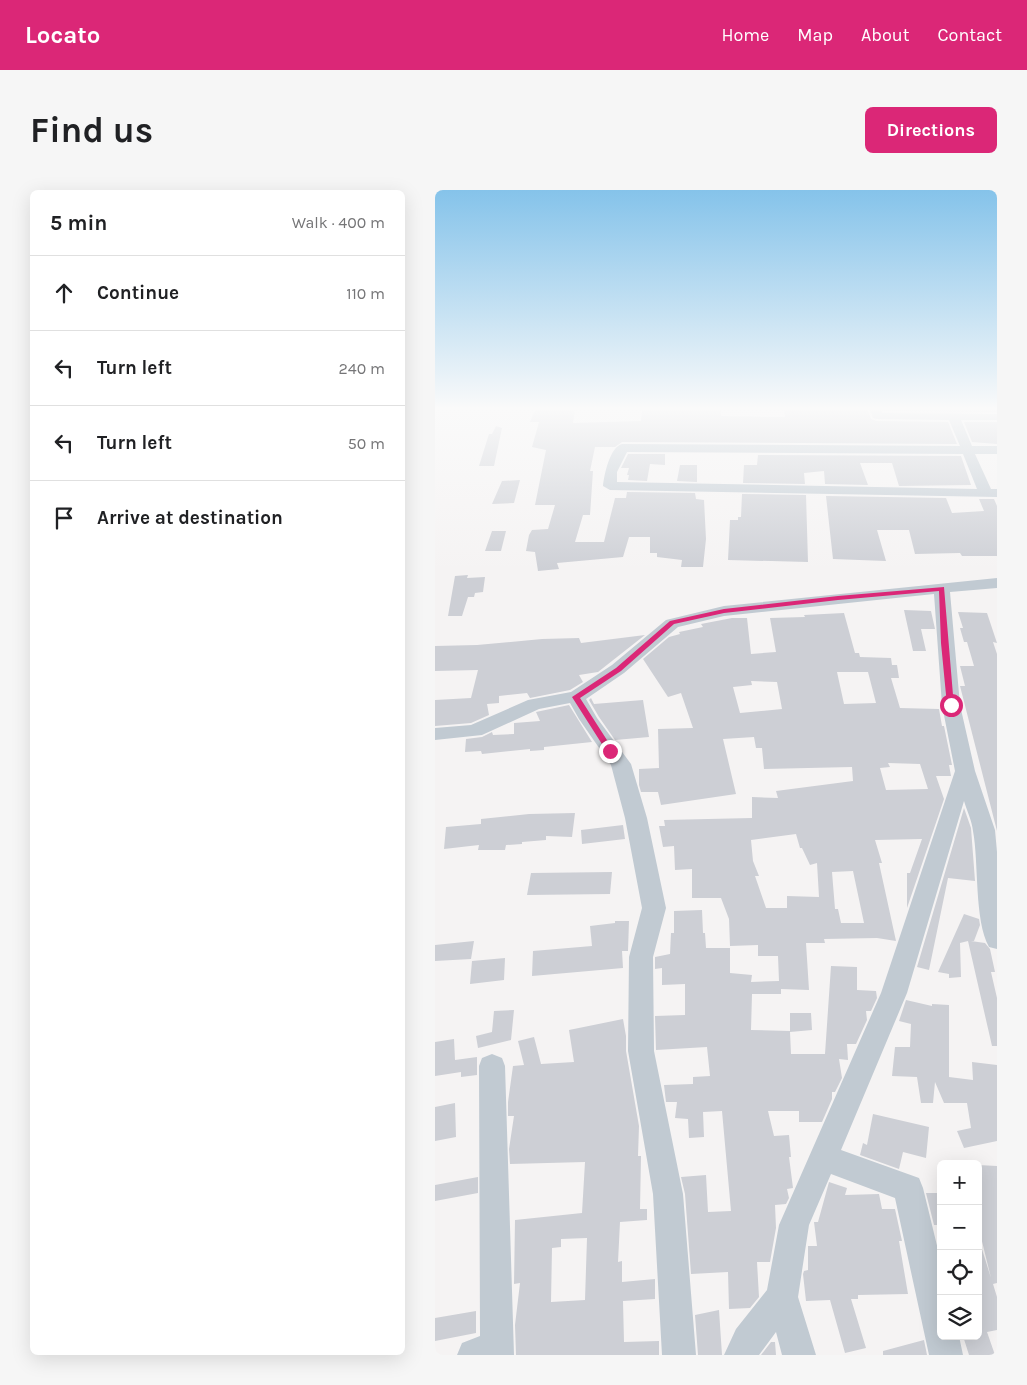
<!DOCTYPE html>
<html lang="en">
<head>
<meta charset="utf-8">
<style>
	:root { --surface:#fff; --page:#f6f6f6; --text:#202124; --muted:#757577; --line:#e0e0e0; --accent:#db2777 }
	body { margin:0; font-family:Karla,sans-serif; background:var(--page); color:var(--text) }
	.controls { position:absolute; right:15px; bottom:15px; display:grid; overflow:hidden; border-radius:8px; box-shadow:0 5px 20px #0002 }
	.controls button { width:45px; height:45px; display:grid; place-items:center; padding:0; border:0; border-bottom:1px solid var(--line); background:var(--surface); color:var(--text); font:25px sans-serif }
	.stop { position:absolute; width:15px; height:15px; margin:-11px; border:4px solid #db2777; border-radius:50%; background:#fff }
	.stop.end { background:#db2777; border-color:#fff; box-shadow:0 1px 5px #0008 }
	.list { margin:0; padding:0; list-style:none }
	h2 { display:flex; justify-content:space-between; align-items:center; height:65px; margin:0; padding:0 20px; font-size:21px }
	h2 small { font-size:16px; font-weight:400; color:var(--muted) }
	.list li { display:grid; grid-template-columns:32px 1fr auto; gap:15px; align-items:center; box-sizing:border-box; height:75px; padding:0 20px; border-top:1px solid var(--line) }
	.list b { display:block; font-size:19px; white-space:nowrap }
	.list em { font-size:16px; font-style:normal; color:var(--muted) }
	.icon { flex:none; width:28px; height:28px; fill:none; stroke:currentColor; stroke-width:2; stroke-linecap:round; stroke-linejoin:round }
	.map { position:relative; flex:none; width:562px; height:1165px; overflow:hidden; border-radius:8px }
	header { display:flex; align-items:center; gap:30px; box-sizing:border-box; height:70px; padding:0 25px; background:var(--accent); color:#fff }
	header strong { font-size:24px }
	nav { display:flex; gap:28px; margin-inline-start:auto; font-size:18px }
	.intro { display:flex; align-items:center; justify-content:space-between; box-sizing:border-box; height:120px; padding:0 30px }
	h1 { margin:0; font-size:35px }
	.button { padding:12px 22px; border-radius:8px; background:var(--accent); color:#fff; font-size:18px; font-weight:700 }
	main { display:flex; gap:30px; padding:0 30px }
	aside { flex:1; background:var(--surface); border-radius:8px; box-shadow:0 5px 20px #0002 }
	.map>svg:first-child { display:block }
	.building { fill:#cdcfd5; fill-rule:evenodd }
	.lines { fill:none; stroke-linecap:round; stroke-linejoin:round }
	.minor { fill:#c1cad2; fill-rule:evenodd }
	.route { fill:#db2777 }
</style>
</head>
<body>
<header>
<strong>Locato</strong>
<nav><a>Home</a><a>Map</a><a>About</a><a>Contact</a></nav>
</header>
<div class="intro"><h1>Find us</h1><a class="button">Directions</a></div>
<main>
<aside>
<h2>5 min<small>Walk · 400 m</small></h2>
<ul class="list">
<li><svg class="icon" aria-label="ahead" viewBox="0 0 24 24"><path d="M12 20V5M6 11l6-6 6 6"/></svg><div><b>Continue</b></div><em>110 m</em></li>
<li><svg class="icon" aria-label="left" viewBox="0 0 24 24"><path d="M17 20v-9H6M10 6l-5 5 5 5"/></svg><div><b>Turn left</b></div><em>240 m</em></li>
<li><svg class="icon" aria-label="left" viewBox="0 0 24 24"><path d="M17 20v-9H6M10 6l-5 5 5 5"/></svg><div><b>Turn left</b></div><em>50 m</em></li>
<li><svg class="icon" aria-label="arrive" viewBox="0 0 24 24"><path d="M6 21V4h12l-3 4 3 4H6"/></svg><div><b>Arrive at destination</b></div></li>
</ul>
</aside>
<div class="map">
<svg width="562" height="1165" viewBox="0 0 562 1165">
	<rect width="100%" height="100%" fill="#f5f3f3"/>
	<path class="building" d="M 100,220 L 140,220 L 138,233 L 206,231 L 207,220 L 286,220 L 286,226 L 350,227 L 349,220 L 433,220 L 436,229 L 442,231 L 513,232 L 522,254 L 187,252 L 180,257 L 160,257 L 155,281 L 158,281 L 155,325 L 148,325 L 140,352 L 169,352 L 180,308 L 191,308 L 192,302 L 260,303 L 261,309 L 269,310 L 271,349 L 268,377 L 246,377 L 247,370 L 222,367 L 222,363 L 215,363 L 215,347 L 194,347 L 188,367 L 122,373 L 124,379 L 103,381 L 100,362 L 91,361 L 94,345 L 97,340 L 113,339 L 120,315 L 100,315 L 111,260 L 97,257 L 104,232 L 95,232 Z
		M 449,220 L 562,220 L 562,222 L 449,221 Z
		M 529,232 L 562,232 L 562,254 L 537,252 Z
		M 61,236 L 67,238 L 59,276 L 44,276 L 54,244 L 57,244 Z
		M 193,264 L 230,264 L 230,275 L 215,274 L 212,291 L 193,290 L 194,285 L 192,285 L 194,278 L 186,278 Z
		M 323,265 L 526,266 L 536,295 L 464,296 L 457,273 L 425,273 L 433,295 L 390,294 L 389,281 L 369,283 L 370,294 L 308,293 L 309,275 L 322,275 Z
		M 245,275 L 262,275 L 262,292 L 242,291 Z
		M 85,290 L 79,313 L 57,314 L 67,291 Z
		M 307,304 L 371,305 L 373,372 L 293,370 L 295,330 L 303,330 L 303,327 L 306,327 Z
		M 391,306 L 511,308 L 517,323 L 549,321 L 544,309 L 559,309 L 562,316 L 562,366 L 527,366 L 525,363 L 480,364 L 474,340 L 442,340 L 451,371 L 398,369 Z
		M 57,341 L 71,341 L 66,361 L 50,361 Z
		M 33,385 L 32,388 L 50,387 L 48,402 L 40,403 L 39,407 L 33,407 L 27,426 L 13,426 L 20,386 Z
		M 469,420 L 496,421 L 500,439 L 486,439 L 491,461 L 478,461 Z
		M 523,422 L 552,423 L 562,453 L 558,452 L 562,464 L 562,641 L 525,496 L 530,496 L 525,476 L 539,476 L 532,452 L 529,452 L 525,438 L 528,438 Z
		M 409,423 L 420,463 L 424,463 L 425,467 L 456,468 L 457,475 L 462,475 L 464,488 L 456,488 L 465,518 L 504,519 L 507,536 L 509,536 L 517,575 L 514,575 L 516,586 L 501,586 L 509,609 L 472,718 L 472,683 L 475,683 L 487,649 L 440,650 L 447,673 L 444,673 L 461,751 L 442,748 L 389,749 L 390,753 L 371,753 L 374,800 L 346,799 L 346,804 L 317,804 L 316,840 L 355,841 L 355,823 L 376,823 L 377,840 L 355,842 L 356,864 L 390,864 L 396,776 L 422,777 L 422,800 L 441,801 L 442,808 L 436,821 L 431,821 L 432,830 L 421,854 L 412,854 L 413,870 L 404,869 L 407,888 L 400,902 L 397,902 L 397,909 L 387,932 L 364,932 L 364,921 L 333,921 L 339,946 L 354,945 L 356,967 L 354,967 L 358,998 L 352,999 L 354,1008 L 351,1014 L 340,1015 L 341,1038 L 335,1072 L 322,1072 L 324,1107 L 315,1118 L 294,1119 L 293,1082 L 256,1084 L 250,1004 L 246,987 L 271,985 L 273,1022 L 296,1021 L 287,921 L 268,922 L 269,947 L 254,948 L 253,929 L 240,928 L 242,912 L 231,912 L 229,895 L 258,894 L 258,887 L 275,886 L 272,857 L 221,860 L 220,826 L 250,825 L 250,794 L 227,795 L 227,778 L 220,779 L 220,767 L 235,764 L 236,743 L 239,743 L 239,721 L 267,720 L 268,743 L 270,743 L 271,758 L 295,758 L 295,783 L 317,785 L 316,792 L 344,791 L 343,766 L 323,766 L 323,755 L 295,756 L 294,729 L 286,708 L 257,708 L 257,679 L 240,680 L 239,656 L 228,657 L 224,636 L 230,636 L 229,630 L 317,628 L 317,607 L 343,608 L 341,601 L 418,591 L 417,577 L 329,579 L 327,558 L 321,558 L 319,547 L 288,549 L 301,604 L 226,615 L 223,602 L 206,602 L 204,595 L 204,579 L 224,578 L 223,539 L 258,538 L 246,503 L 233,507 L 208,469 L 234,447 L 245,444 L 244,442 L 268,437 L 266,434 L 297,428 L 312,428 L 316,464 L 341,462 L 335,428 L 370,427 L 369,425 ZM 402,482 L 433,482 L 441,513 L 409,514 ZM 316,491 L 342,492 L 347,519 L 305,523 L 298,497 L 317,495 ZM 453,573 L 485,574 L 493,599 L 451,600 L 445,578 L 455,577 ZM 361,644 L 365,658 L 367,658 L 375,675 L 382,673 L 384,707 L 352,706 L 352,718 L 331,718 L 320,686 L 324,686 L 318,671 L 316,650 ZM 418,681 L 429,733 L 406,733 L 403,719 L 400,719 L 397,682 Z
		M 210,445 L 163,482 L 144,485 L 148,492 L 135,500 L 95,508 L 92,503 L 64,506 L 64,513 L 52,514 L 54,525 L 36,533 L 0,536 L 0,510 L 36,508 L 43,480 L 0,481 L 0,456 L 42,455 L 107,449 L 144,448 L 146,453 Z
		M 156,508 L 159,514 L 208,510 L 214,547 L 180,550 L 164,527 L 154,510 Z
		M 134,515 L 157,552 L 109,557 L 109,560 L 95,561 L 95,559 L 47,564 L 46,561 L 30,562 L 31,549 L 47,547 L 57,542 L 58,545 L 79,544 L 79,533 L 105,531 L 101,522 Z
		M 529,618 L 536,638 L 540,691 L 513,688 L 494,780 L 482,777 Z
		M 140,623 L 137,647 L 111,646 L 111,650 L 87,652 L 87,654 L 71,655 L 70,660 L 43,660 L 44,655 L 9,659 L 11,637 L 46,634 L 46,629 L 94,624 Z
		M 188,635 L 190,649 L 147,654 L 146,640 Z
		M 177,682 L 175,704 L 92,705 L 96,683 Z
		M 529,724 L 544,729 L 545,735 L 539,751 L 536,751 L 550,753 L 555,759 L 560,782 L 556,782 L 562,808 L 562,856 L 557,856 L 533,751 L 525,753 L 526,787 L 514,788 L 514,784 L 503,782 Z
		M 180,731 L 194,731 L 193,761 L 187,761 L 188,778 L 97,786 L 98,761 L 157,756 L 155,736 L 180,733 Z
		M 39,751 L 36,769 L 0,771 L 0,755 Z
		M 70,768 L 69,790 L 35,794 L 37,771 Z
		M 471,810 L 497,816 L 497,814 L 514,815 L 514,887 L 538,890 L 537,872 L 562,875 L 562,951 L 529,958 L 522,941 L 536,938 L 532,913 L 509,913 L 500,892 L 498,913 L 486,913 L 482,887 L 457,886 L 460,857 L 475,857 L 476,834 L 464,831 Z
		M 79,820 L 76,850 L 43,858 L 41,846 L 57,842 L 59,821 Z
		M 188,829 L 191,846 L 191,861 L 204,936 L 203,966 L 206,966 L 205,1019 L 212,1019 L 212,1030 L 185,1032 L 183,1072 L 187,1071 L 187,1092 L 220,1089 L 220,1109 L 188,1111 L 189,1152 L 224,1151 L 224,1165 L 81,1165 L 80,1135 L 85,1093 L 79,1094 L 80,1030 L 147,1023 L 150,972 L 75,974 L 74,959 L 79,926 L 73,926 L 73,912 L 78,876 L 89,875 L 83,851 L 99,847 L 106,874 L 139,872 L 134,840 ZM 152,1048 L 150,1110 L 116,1112 L 117,1058 L 126,1057 L 126,1049 Z
		M 19,849 L 20,870 L 42,867 L 42,885 L 26,887 L 26,882 L 0,886 L 0,852 Z
		M 20,913 L 21,947 L 0,951 L 0,917 Z
		M 438,924 L 494,937 L 491,968 L 468,962 L 464,979 L 425,965 L 428,953 L 432,955 Z
		M 543,975 L 562,976 L 562,1093 L 558,1094 L 562,1107 L 562,1140 L 552,1142 L 560,1165 L 534,1165 L 528,1146 L 543,1146 L 543,1056 L 546,1056 L 556,1088 L 543,1035 Z
		M 43,987 L 43,1003 L 0,1011 L 0,995 Z
		M 394,992 L 412,998 L 410,1005 L 444,1004 L 447,1019 L 460,1019 L 467,1051 L 464,1051 L 473,1104 L 423,1105 L 423,1109 L 416,1109 L 431,1158 L 410,1163 L 395,1110 L 371,1111 L 368,1084 L 369,1081 L 373,1080 L 373,1056 L 382,1056 L 379,1032 L 383,1032 Z
		M 491,1003 L 506,1003 L 506,1035 L 499,1035 Z
		M 284,1120 L 287,1165 L 263,1165 L 260,1125 Z
		M 41,1121 L 41,1143 L 0,1151 L 0,1128 Z
		M 489,1150 L 492,1165 L 448,1165 L 448,1161 Z
		M 336,1152 L 340,1152 L 341,1165 L 326,1165 Z"/>
	<g class="lines">
		<path class="minor" d="M 435,220 L 447,220 L 447,223 L 562,224 L 562,230 L 526,230 L 537,256 L 562,256 L 562,264 L 540,264 L 556,299 L 562,299 L 562,307 L 175,300 L 168,296 C 169,285 175,257 187,254 L 525,256 L 514,230 L 442,229 L 438,228 ZM 192,262 L 528,264 L 542,299 L 182,292 L 182,282 Z
			M 562,388 L 562,398 L 515,402 L 525,515 L 540,581 L 560,640 L 562,662 L 562,759 L 554,757 C 539,730 544,673 538,641 C 537,631 532,621 529,611 L 472,803 L 406,960 L 484,988 L 488,998 L 506,1072 L 506,1146 L 524,1146 L 528,1165 L 494,1165 L 460,1008 L 396,984 L 374,1035 L 363,1107 L 381,1165 L 347,1165 L 341,1142 L 324,1165 L 289,1165 L 301,1139 L 332,1100 L 344,1035 L 446,803 L 520,581 L 507,515 L 499,404 L 289,426 L 243,437 L 189,483 L 151,509 L 162,528 L 196,574 L 212,628 L 231,718 L 218,767 L 219,861 L 248,1004 L 261,1165 L 227,1165 L 218,1004 L 193,861 L 194,767 L 207,718 L 190,628 L 176,575 L 144,529 L 135,513 L 104,519 L 47,545 L 0,550 L 0,538 L 36,535 L 93,510 L 136,502 L 177,475 L 231,430 L 289,416 Z
			M 57,864 L 67,868 L 70,876 L 79,1165 L 22,1165 L 27,1153 L 45,1146 L 44,876 L 47,868 Z"/>
	</g>
	<linearGradient id="sky" x2="0" y2="1"><stop stop-color="#85c3ea"/><stop offset="0.57" stop-color="#fafafa"/><stop offset="1" stop-color="#fafafa" stop-opacity="0"/></linearGradient>
	<rect width="562" height="383" fill="url(#sky)"/>
	<path class="route" d="M 509,397 L 519,517 L 512,515 L 506,453 L 504,401 L 403,410 L 289,423 L 239,434 L 186,481 L 145,508 L 179,561 L 178,562 L 172,562 L 137,507 L 181,478 L 235,431 L 289,419 L 403,406 Z"/>
</svg>
<div class="controls">
<button>+</button>
<button>−</button>
<button><svg class="icon" aria-label="locate" viewBox="0 0 24 24"><circle cx="12" cy="12" r="6"/><path d="M12 2v4M12 18v4M2 12h4M18 12h4"/></svg></button>
<button><svg class="icon" aria-label="layers" viewBox="0 0 24 24"><path d="M12 4l9 5-9 5-9-5zM3 14l9 5 9-5"/></svg></button>
</div>
<div class="stop" style="left:516px;top:515px"></div>
<div class="stop end" style="left:175px;top:561px"></div>
</div>
</main>
</body>
</html>
